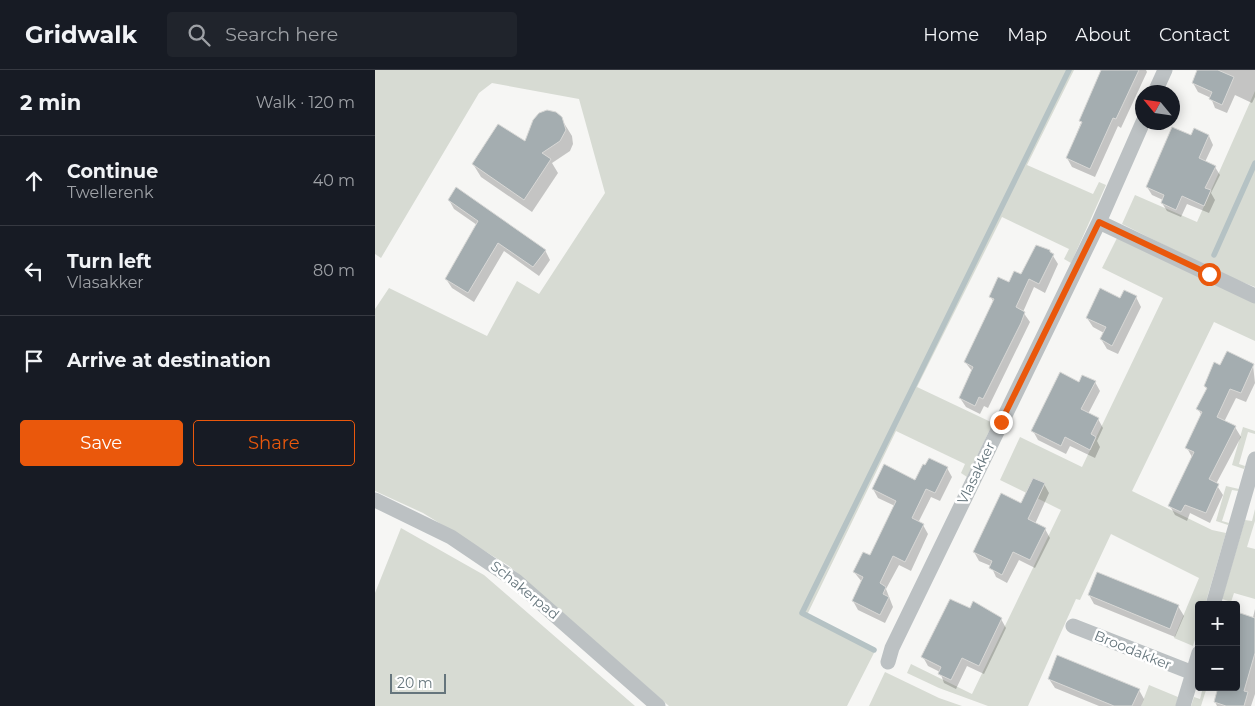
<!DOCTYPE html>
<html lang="en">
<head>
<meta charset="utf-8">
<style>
	:root { --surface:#171b24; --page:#20242c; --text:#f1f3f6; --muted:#9ea1a6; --line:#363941; --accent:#ea580c }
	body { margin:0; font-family:Montserrat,sans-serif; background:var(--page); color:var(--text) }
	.controls { position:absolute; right:15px; bottom:15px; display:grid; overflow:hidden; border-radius:5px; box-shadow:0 2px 12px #0003 }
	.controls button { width:45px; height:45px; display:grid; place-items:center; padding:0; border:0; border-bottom:1px solid var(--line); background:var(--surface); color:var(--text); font:25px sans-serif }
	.compass { position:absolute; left:760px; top:15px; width:45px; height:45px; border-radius:50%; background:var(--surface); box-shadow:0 2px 12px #0003; rotate:299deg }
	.scale { position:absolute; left:15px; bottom:12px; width:56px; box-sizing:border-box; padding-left:5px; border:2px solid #65757c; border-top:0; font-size:14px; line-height:18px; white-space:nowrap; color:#65757c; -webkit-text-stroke:4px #fff; paint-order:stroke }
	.stop { position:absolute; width:15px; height:15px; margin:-11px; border:4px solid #ea580c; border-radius:50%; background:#fff }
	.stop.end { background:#ea580c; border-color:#fff; box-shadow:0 1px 5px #0008 }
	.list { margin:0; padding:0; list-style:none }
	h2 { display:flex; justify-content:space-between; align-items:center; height:65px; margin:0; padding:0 20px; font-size:21px }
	h2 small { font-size:16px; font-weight:400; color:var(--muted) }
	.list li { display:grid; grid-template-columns:32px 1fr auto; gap:15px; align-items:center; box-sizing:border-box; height:90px; padding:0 20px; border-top:1px solid var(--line) }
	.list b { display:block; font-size:19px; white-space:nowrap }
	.list p { margin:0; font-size:16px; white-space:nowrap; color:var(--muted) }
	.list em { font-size:16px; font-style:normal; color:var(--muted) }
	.actions { display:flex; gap:10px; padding:15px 20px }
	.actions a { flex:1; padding:11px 0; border:1px solid var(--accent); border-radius:5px; text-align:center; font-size:18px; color:var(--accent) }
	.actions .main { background:var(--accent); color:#fff }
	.icon { flex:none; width:28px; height:28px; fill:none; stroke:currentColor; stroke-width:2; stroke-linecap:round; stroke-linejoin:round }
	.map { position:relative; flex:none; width:880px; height:636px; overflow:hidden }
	header { display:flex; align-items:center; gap:30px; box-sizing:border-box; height:70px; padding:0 25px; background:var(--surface); border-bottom:1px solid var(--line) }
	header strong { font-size:24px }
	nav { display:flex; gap:28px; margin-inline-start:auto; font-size:18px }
	.search { width:350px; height:45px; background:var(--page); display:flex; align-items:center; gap:12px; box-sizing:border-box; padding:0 18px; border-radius:5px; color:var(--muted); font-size:19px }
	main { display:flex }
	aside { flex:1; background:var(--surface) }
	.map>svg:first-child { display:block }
	.green { fill:#d7dbd3 }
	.shadow { fill:#0003 }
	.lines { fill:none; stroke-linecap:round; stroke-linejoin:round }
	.stream { stroke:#b5c2c4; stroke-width:5.5 }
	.building { fill:#a4adb0; stroke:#d8d8d6 }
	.street { stroke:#bcc1c3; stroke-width:15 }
	.route { stroke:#ea580c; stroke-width:6 }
	.labels { text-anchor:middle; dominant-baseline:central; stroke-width:5; stroke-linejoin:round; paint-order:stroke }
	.street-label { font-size:14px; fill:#65757c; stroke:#fff }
</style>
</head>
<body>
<header>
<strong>Gridwalk</strong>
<div class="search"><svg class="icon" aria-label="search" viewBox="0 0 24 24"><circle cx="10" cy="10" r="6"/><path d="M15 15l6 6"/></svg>Search here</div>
<nav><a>Home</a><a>Map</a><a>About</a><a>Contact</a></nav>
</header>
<main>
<aside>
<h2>2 min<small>Walk · 120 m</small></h2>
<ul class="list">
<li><svg class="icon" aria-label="ahead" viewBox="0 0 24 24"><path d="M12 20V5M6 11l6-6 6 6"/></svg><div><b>Continue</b><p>Twellerenk</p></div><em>40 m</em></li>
<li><svg class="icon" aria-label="left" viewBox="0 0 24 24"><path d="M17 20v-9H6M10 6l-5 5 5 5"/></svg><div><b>Turn left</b><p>Vlasakker</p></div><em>80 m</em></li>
<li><svg class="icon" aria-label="arrive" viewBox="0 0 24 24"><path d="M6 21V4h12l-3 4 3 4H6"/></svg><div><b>Arrive at destination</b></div></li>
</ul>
<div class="actions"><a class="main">Save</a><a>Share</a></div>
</aside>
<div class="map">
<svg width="880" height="636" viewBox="0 0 880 636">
	<rect width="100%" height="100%" fill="#f6f6f4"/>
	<path class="green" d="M 0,0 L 699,0 L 652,95 L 718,124 L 724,112 L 731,115 L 696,193 L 689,189 L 694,179 L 627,147 L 542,317 L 618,353 L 592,407 L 586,403 L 590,394 L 521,361 L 432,545 L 501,579 L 472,636 L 294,636 L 134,496 L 48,443 L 0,421 L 0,239 L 14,218 L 112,266 L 142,211 L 164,224 L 230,123 L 204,29 L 117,13 L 104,23 L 6,188 L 0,184 Z
		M 880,21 L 880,217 L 849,205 L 747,154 L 760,125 L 822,152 Z
		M 742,168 L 880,233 L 880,271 L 839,252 L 757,421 L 837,460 L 851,463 L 830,535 L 824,535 L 824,557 L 818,576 L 799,568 L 824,508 L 736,464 L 705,530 L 701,529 L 653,636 L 613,636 L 564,618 L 532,603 L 536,594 L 597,624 L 686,440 L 625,410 L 645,367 L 707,397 L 788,228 L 727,198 Z
		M 868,357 L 880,361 L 880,364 L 873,362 L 864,394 L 870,396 L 869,399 L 857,395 Z
		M 851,416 L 864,419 L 863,421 L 857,420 L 847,451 L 854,453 L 853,455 L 841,451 Z
		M 880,439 L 880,451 L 872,477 L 880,479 L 880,529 L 859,523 L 856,532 L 847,529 L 870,450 L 877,451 Z
		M 26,458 L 109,505 L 260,636 L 0,636 L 0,523 Z
		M 510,602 L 564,628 L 587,636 L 494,636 Z
		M 774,615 L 803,627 L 801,636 L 766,636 Z
		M 828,617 L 832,617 L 826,636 L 816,636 L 819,627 L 825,629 Z"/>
	<path class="shadow" d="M 727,0 L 771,0 L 772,2 L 746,58 L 743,56 L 720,107 L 697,97 L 692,88 Z
		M 824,0 L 880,0 L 880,27 L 877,33 L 860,25 L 852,43 L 840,38 L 836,28 L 823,22 L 818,13 Z
		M 184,45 L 197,66 L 198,74 L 195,81 L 177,93 L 183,103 L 157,142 L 106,107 L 98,94 L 150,73 Z
		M 820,60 L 834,66 L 838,75 L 830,92 L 840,97 L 845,105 L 836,123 L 840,130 L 834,143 L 812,134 L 806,147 L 792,141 L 787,133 L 788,130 L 777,125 L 772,117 L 816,67 Z
		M 74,130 L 170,180 L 175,190 L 164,206 L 129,181 L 99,232 L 77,218 L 71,209 L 102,155 L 79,139 Z
		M 675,181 L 683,194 L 670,223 L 659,217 L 648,242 L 655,252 L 613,338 L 609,336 L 605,344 L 591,337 L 585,328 L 597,301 L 590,292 L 619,233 L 616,227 L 647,206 Z
		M 761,227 L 766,237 L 743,284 L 732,279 L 726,269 L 729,263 L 718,257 L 712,248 L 745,229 Z
		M 878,295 L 880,313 L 871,332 L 861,328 L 849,352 L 860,357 L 866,367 L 841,414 L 848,425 L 835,453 L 815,443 L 812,451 L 800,445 L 795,436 L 817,387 L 812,378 L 827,346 L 823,339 L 832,320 L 830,316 L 846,297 Z
		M 720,312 L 725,321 L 713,344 L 723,349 L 728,358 L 722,371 L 725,377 L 720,388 L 695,376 L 691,384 L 663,370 L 658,361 L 705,314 Z
		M 572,398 L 577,407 L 565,431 L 556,427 L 543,453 L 548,455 L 553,464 L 536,501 L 524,495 L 511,519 L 518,537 L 510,553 L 483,540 L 478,531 L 487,512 L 479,502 L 495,487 L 520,436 L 503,428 L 498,419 L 541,412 Z
		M 669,414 L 674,423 L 660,454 L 670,459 L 675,468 L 660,498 L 644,490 L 632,513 L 621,507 L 616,496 L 604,491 L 599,482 Z
		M 714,525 L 803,536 L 809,546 L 800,567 L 719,534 Z
		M 880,539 L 880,624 L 876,636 L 842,636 L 840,632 L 861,617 Z
		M 595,540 L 626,549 L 631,558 L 609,604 L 592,596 L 581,619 L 569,613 L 565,602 L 553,596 L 548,587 Z
		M 674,609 L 764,620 L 769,629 L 766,636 L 724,636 L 680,618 Z"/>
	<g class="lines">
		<path class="stream" d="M 839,185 L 880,93
			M 499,580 L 427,543 L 694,0"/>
	</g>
	<path class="building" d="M 726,0 L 764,0 L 741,49 L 738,48 L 715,99 L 691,88 L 707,52 L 704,51 Z
		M 822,0 L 843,0 L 859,7 L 847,35 L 834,29 L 837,22 L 817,13 Z
		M 172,40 L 181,42 L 187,47 L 191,60 L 185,71 L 167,83 L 176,89 L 149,130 L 97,94 L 123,54 L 150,71 L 158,50 L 164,43 Z
		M 797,57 L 816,65 L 819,58 L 834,65 L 824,88 L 841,96 L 830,118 L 836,120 L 829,136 L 807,126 L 801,140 L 786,133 L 789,125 L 771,117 Z
		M 81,117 L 171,180 L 158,197 L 123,173 L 93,223 L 70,209 L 103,151 L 73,130 Z
		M 661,175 L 675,180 L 675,182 L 679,184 L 664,214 L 654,209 L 641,237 L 650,242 L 646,253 L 608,329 L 604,327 L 600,336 L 584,328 L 598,297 L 589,292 L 619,229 L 614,227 L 623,207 L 634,212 L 639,201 L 646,204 Z
		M 725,218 L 745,228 L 749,220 L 762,226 L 737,276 L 725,269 L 731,257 L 711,248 Z
		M 852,281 L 879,294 L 866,323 L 855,319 L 842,347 L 861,356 L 834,409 L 844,414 L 831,443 L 810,435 L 806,442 L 793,436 L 819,382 L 810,378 L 827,342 L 821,339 L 832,318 L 829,316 L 839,292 L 845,295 Z
		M 685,302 L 704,312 L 707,305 L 721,311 L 706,339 L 724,348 L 716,364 L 721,367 L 715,380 L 690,367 L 686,376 L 656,361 Z
		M 554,388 L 573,397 L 560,423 L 551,419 L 537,448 L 549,454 L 530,492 L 518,486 L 505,513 L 511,517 L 508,524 L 514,527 L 505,545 L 477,531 L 488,507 L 478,502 L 488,482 L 495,485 L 521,431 L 497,419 L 509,394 L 540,410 L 548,394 L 550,395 Z
		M 658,408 L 670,413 L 653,449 L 671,458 L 655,490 L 638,482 L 627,505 L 614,498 L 617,491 L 598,482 L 626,423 L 646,433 Z
		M 722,502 L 804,535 L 795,559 L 713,525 Z
		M 575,529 L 595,538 L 598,531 L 627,548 L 604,596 L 587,588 L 576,610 L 563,604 L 566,597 L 546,587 Z
		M 865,543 L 880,548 L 880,583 L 869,621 L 873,622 L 869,636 L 851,636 L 839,632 L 843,617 L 861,617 L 861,555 Z
		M 682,585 L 765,619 L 757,636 L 739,636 L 673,609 Z"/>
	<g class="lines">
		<path class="street" d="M 780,22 L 790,0
			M 724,152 L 880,226
			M 0,430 L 76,467 L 141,511 L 283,636
			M 838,535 L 880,389
			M 698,556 L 818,603
			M 513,592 L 517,578 L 724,152 L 768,52
			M 808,636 L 824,583"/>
	</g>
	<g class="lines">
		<path class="route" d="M 626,352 L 724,152 L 834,204"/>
	</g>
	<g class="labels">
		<g class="street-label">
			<text transform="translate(601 403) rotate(-64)">Vlasakker</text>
			<text transform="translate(150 520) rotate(39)">Schakerpad</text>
			<text transform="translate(758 580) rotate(22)">Broodakker</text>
		</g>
	</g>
</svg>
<div class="controls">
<button>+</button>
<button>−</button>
</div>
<svg class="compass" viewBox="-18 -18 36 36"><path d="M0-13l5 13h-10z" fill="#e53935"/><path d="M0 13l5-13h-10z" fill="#9ea1a6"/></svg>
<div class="scale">20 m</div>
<div class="stop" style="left:834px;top:204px"></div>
<div class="stop end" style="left:626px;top:352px"></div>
</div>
</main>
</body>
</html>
